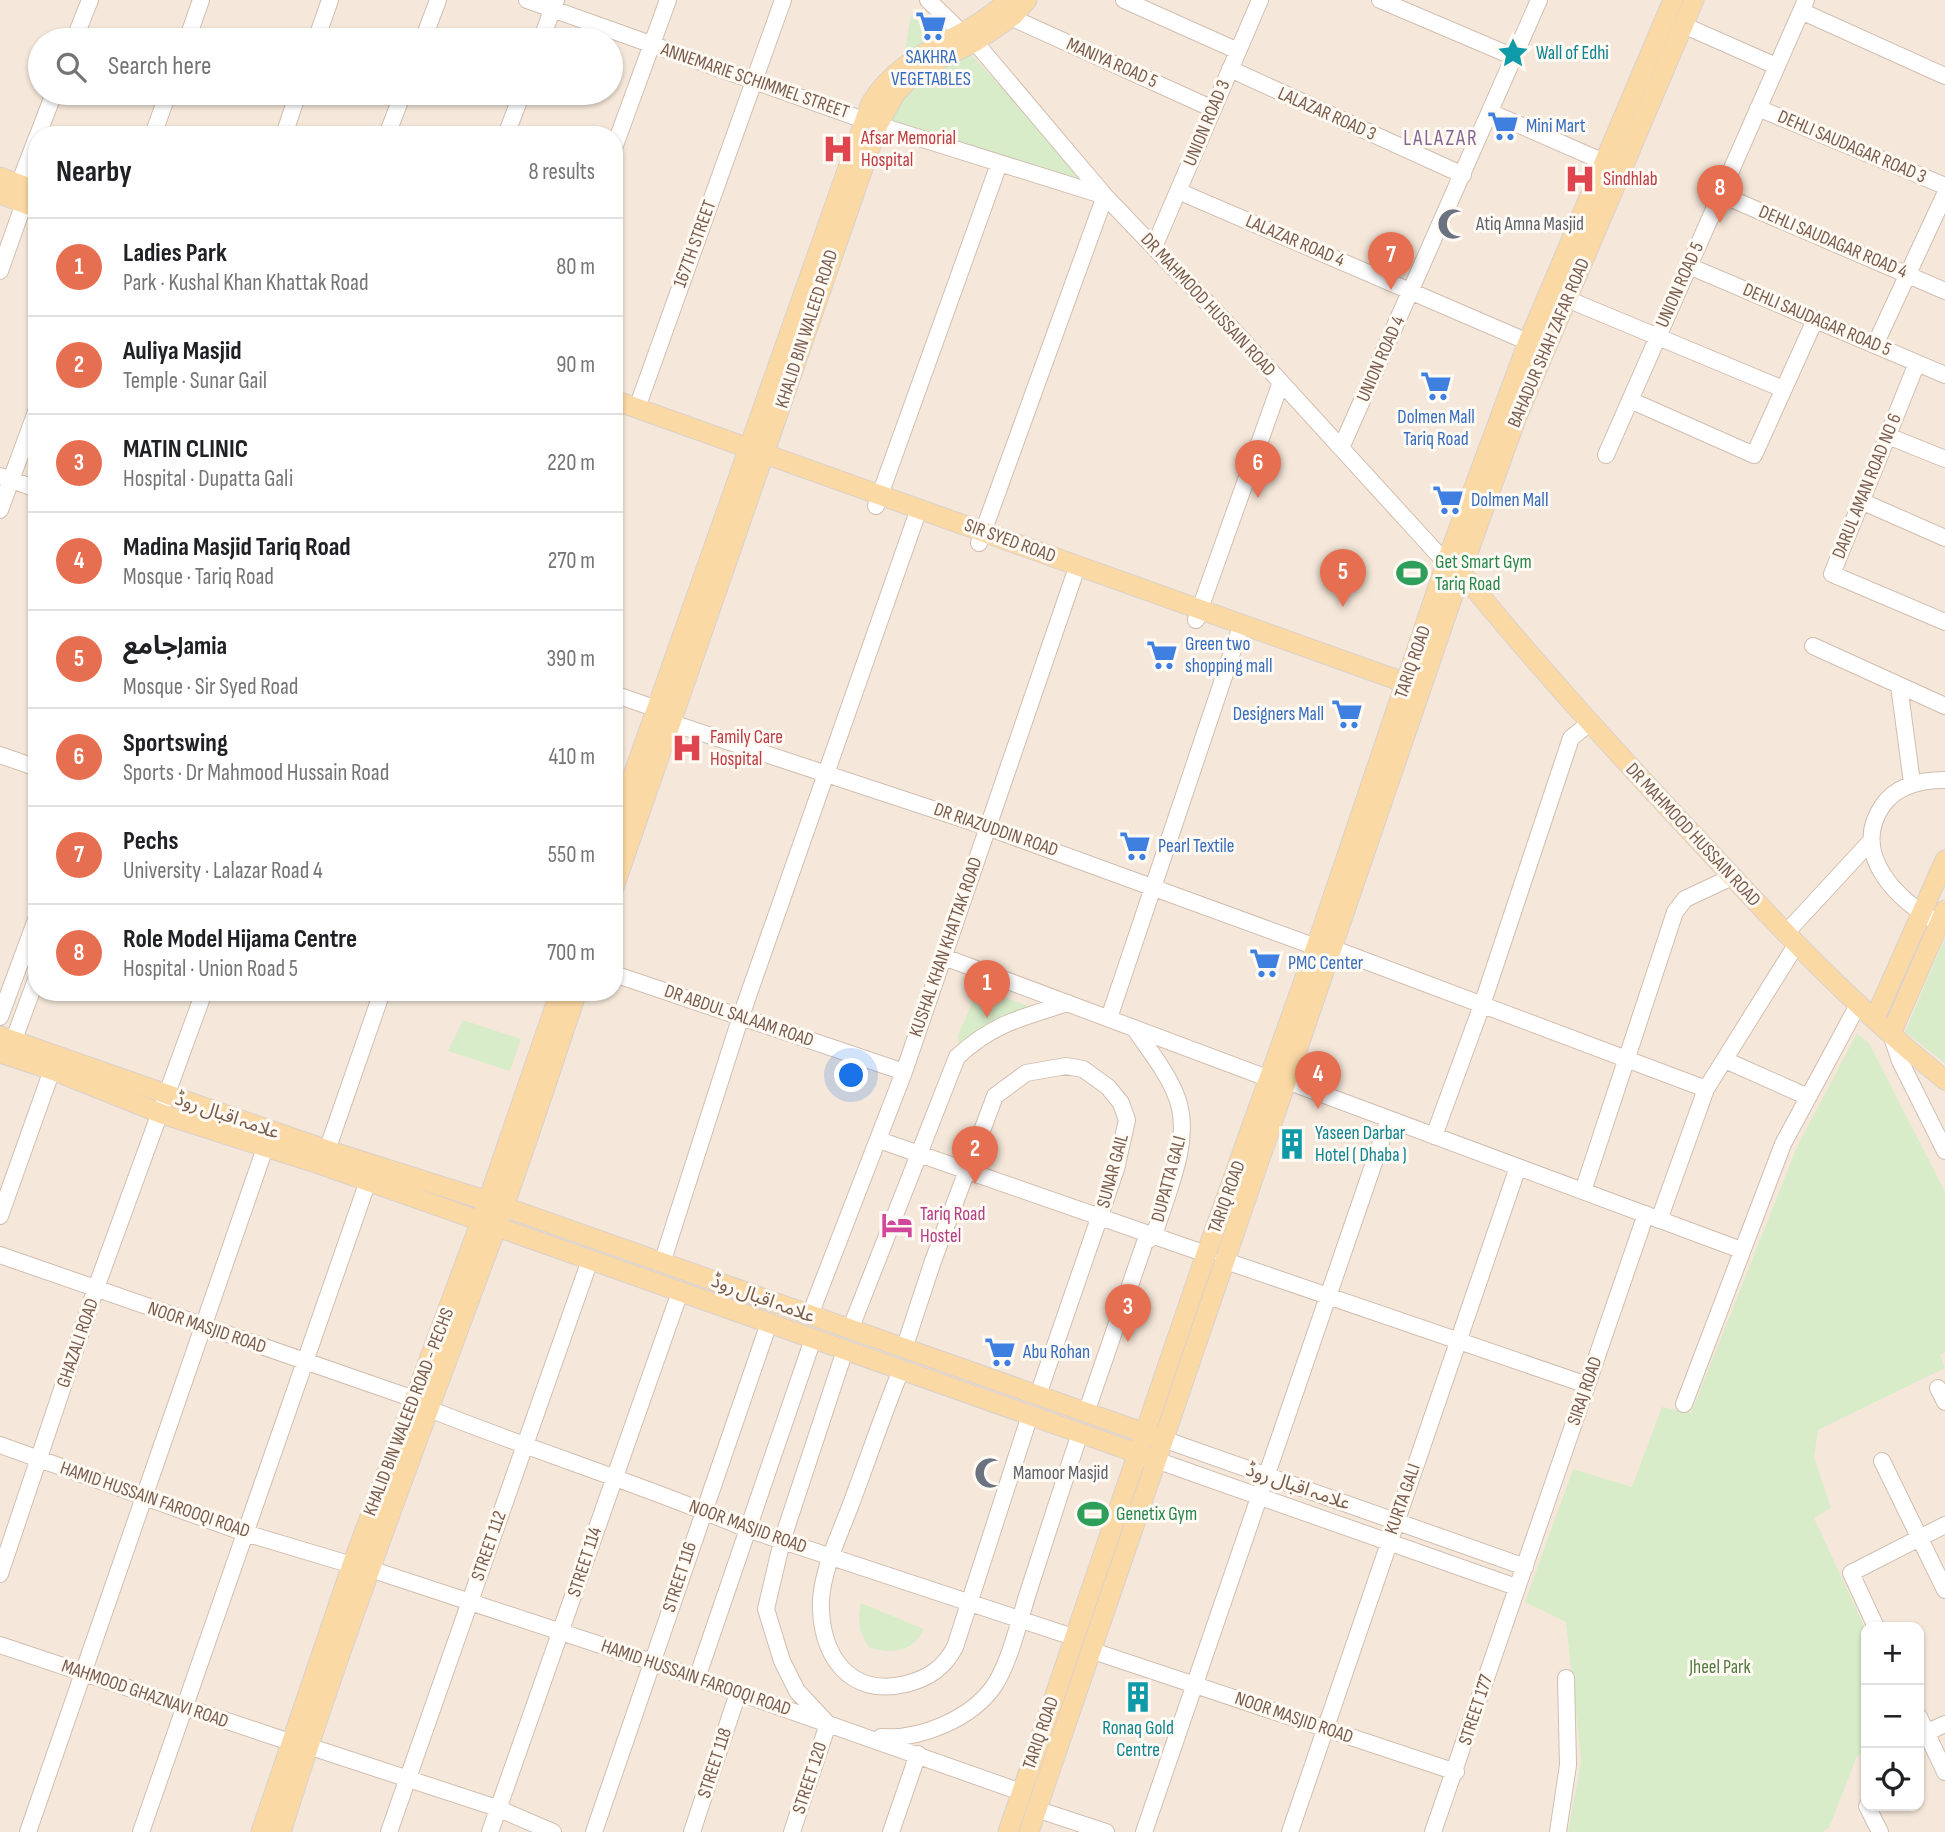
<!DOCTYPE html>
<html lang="en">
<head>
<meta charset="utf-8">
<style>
	:root { --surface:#fff; --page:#f6f6f6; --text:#202124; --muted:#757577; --line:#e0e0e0; --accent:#e76f51 }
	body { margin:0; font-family:"Sofia Sans Condensed","Noto Sans Arabic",sans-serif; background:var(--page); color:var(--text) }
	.controls { position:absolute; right:21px; bottom:21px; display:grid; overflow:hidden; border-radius:14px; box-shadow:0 2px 5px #0004 }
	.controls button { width:63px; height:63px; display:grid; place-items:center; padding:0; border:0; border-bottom:2px solid var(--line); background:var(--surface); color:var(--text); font:35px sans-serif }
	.you { position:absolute; left:852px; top:1076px; width:24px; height:24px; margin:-18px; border:5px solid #fff; border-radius:50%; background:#1a73e8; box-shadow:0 0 0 10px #1a73e833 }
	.badge { display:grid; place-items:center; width:46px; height:46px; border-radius:50%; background:var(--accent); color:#fff; font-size:23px; font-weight:700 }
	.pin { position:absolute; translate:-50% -58px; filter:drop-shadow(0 2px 4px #0008) }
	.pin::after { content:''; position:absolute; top:37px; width:24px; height:21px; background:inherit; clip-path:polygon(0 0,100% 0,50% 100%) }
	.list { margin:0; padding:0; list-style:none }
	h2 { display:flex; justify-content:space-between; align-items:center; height:91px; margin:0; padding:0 28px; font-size:30px }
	h2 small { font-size:23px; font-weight:400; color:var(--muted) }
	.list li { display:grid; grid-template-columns:46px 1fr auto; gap:21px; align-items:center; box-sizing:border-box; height:98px; padding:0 28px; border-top:2px solid var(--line) }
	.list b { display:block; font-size:26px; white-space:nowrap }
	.list p { margin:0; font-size:23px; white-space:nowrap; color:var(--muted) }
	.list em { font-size:23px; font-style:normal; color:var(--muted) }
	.icon { flex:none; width:38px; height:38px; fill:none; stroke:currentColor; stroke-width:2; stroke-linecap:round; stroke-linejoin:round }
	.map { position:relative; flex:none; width:1945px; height:1832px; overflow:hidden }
	.search { position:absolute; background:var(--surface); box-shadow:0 2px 5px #0004; left:28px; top:28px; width:595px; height:77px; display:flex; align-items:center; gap:18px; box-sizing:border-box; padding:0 24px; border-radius:38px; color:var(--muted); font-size:26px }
	.panel { position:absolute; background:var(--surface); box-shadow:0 2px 5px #0004; left:28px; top:126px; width:595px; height:875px; border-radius:28px }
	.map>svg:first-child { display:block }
	.residential { fill:#f5e8da; fill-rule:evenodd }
	.green { fill:#d8ecc9 }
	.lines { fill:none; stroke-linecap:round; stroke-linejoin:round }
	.minor-casing { stroke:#d1beb0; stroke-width:18 }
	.major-casing { stroke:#dad1cd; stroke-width:21 }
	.minor { stroke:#fff; stroke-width:16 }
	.major { stroke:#fbd9a5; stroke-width:19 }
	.labels { text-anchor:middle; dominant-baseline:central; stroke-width:6; stroke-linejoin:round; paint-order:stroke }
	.culture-label { font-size:19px; fill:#0d838f; stroke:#fffaf3; text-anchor:start }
	.shop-label { font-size:19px; fill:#366cbe; stroke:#fffaf3; text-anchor:start }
	.street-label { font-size:19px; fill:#7a5c4d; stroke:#fffaf3 }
	.health-label { font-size:19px; fill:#be3a42; stroke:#fffaf3; text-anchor:start }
	.worship-label { font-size:19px; fill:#5b616d; stroke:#fffaf3; text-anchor:start }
	.leisure-label { font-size:19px; fill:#27864d; stroke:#fffaf3; text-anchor:start }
	.hotel-label { font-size:19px; fill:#b23c85; stroke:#fffaf3; text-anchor:start }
	.park-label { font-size:19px; fill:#537a41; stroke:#fffaf3 }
	.neighbourhood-label { font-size:21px; letter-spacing:2px; fill:#846695; stroke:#fffaf3 }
</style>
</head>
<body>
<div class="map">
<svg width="1945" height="1832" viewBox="0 0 1945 1832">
	<rect width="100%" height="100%" fill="#fdf6ec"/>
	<path class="residential" d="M 0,0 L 1945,0 L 1945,1832 L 0,1832 ZM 40,40 L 611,40 L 611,93 L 40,93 ZM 37,135 L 614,135 L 614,992 L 37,992 ZM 1866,1627 L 1919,1627 L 1919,1806 L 1866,1806 Z"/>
	<path class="green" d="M 911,16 L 938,34 L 904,56 Z
		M 970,54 L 1105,196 L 884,128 L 909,90 L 924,78 Z
		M 1945,938 L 1945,1063 L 1905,1032 Z
		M 979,987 L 1030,1007 L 959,1050 L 958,1035 Z
		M 463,1020 L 521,1039 L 510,1071 L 448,1051 Z
		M 1857,1033 L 1869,1043 L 1945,1192 L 1945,1352 L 1940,1355 L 1945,1368 L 1818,1430 L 1814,1457 L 1831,1508 L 1814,1518 L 1866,1630 L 1866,1752 L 1857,1756 L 1829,1828 L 1822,1832 L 1568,1832 L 1581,1761 L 1566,1622 L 1525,1602 L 1573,1469 L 1632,1487 L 1662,1407 L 1691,1413 L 1797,1147 Z
		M 861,1603 L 924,1629 C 913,1652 893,1654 870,1648 C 859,1633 857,1622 861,1603 Z"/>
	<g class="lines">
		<defs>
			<path id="minor" d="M 527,0 L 878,125 L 1105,196 L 979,543
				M 928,0 L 962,33
				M 1124,0 L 1238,51
				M 1380,0 L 1514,57
				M 1801,11 L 1945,76
				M 1013,16 L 1019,21 L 1213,109
				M 1683,25 L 1776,66
				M 74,40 L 90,0
				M 187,40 L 201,0
				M 316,40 L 330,0
				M 423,40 L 438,0
				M 541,40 L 556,0
				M 975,42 L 1105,196 L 1237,334 L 1446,563
				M 1230,69 L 1463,175
				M 1758,108 L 1945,186
				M 1490,112 L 1604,162
				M 38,135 L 54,93
				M 153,135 L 168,93
				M 284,135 L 298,93
				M 387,135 L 403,93
				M 506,135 L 522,93
				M 614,148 L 668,0
				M 19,184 L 37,137
				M 1178,191 L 1528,342
				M 1720,194 L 1945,291
				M 1154,247 L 1260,0
				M 1689,266 L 1945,375
				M 0,271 L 24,203
				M 1567,299 L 1783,389
				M 1875,345 L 1945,194
				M 1917,363 L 1832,574 L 1945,622
				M 1630,400 L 1754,455 L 1815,320
				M 637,408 L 783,0
				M 1888,436 L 1945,459
				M 1341,448 L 1539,0
				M 1606,455 L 1806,0
				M 0,476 L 37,489
				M 1861,501 L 1945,538
				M 876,506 L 999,164
				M 0,510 L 37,409
				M 1196,620 L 1281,382
				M 1813,646 L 1945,706
				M 1899,685 L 1912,783
				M 614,694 L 654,708
				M 672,723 L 987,827 L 1316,947
				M 0,755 L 37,768
				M 1939,923 C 1897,901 1849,853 1883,805 C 1897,785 1922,780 1945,780
				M 1785,934 L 1869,843
				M 1334,949 L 1706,1089
				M 944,957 L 1270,1079
				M 614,974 L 904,1072
				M 0,1017 L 37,917
				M 1109,1018 L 1238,635
				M 1891,1034 L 1900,1061 L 1945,1151
				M 10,1050 L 37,977
				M 1725,1060 L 1808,1097
				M 1287,1081 L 1741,1250
				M 1434,1136 L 1482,1005 L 1571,738 L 1590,723
				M 879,1140 L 1206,1254
				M 324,1159 L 382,992
				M 1583,1191 L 1675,912 L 1685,899 L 1732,877
				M 0,1216 L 52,1070
				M 1659,1220 L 1706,1089 L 1796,945
				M 0,1255 L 414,1399
				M 1223,1260 L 1587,1385
				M 662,1263 L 741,1016 L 915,520
				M 810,1315 L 904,1072 L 1074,576
				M 850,1330 L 957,1057 C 994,1023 1021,1018 1068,1003
				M 904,1349 L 933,1261 L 995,1096 L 1026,1073 L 1066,1066 L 1083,1069 L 1108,1087 L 1121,1103 L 1127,1120 L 1116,1169 L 1038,1395
				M 901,1370 C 883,1414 868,1459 851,1504 C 840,1534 823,1568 821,1600 C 819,1653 848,1698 906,1684 C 929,1678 944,1668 955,1647 L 1030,1415
				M 1938,1388 L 1945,1402
				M 1684,1404 L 1783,1144 L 1859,1003
				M 427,1408 C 533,1451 642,1484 747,1529 L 1073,1637
				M 1086,1413 L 1145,1242 L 1154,1236 C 1166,1194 1193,1141 1177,1098 C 1168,1073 1149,1050 1134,1028
				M 1163,1439 L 1525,1567
				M 0,1445 L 245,1533 L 352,1565
				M 1156,1460 L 1516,1587
				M 1882,1461 L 1945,1590
				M 370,1569 L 652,1662 L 1021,1792
				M 0,1574 L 96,1288 L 204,992
				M 1876,1627 L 1851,1573 L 1945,1525
				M 0,1645 L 290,1742
				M 1093,1651 L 1456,1772
				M 697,1678 L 813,1339
				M 1919,1717 L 1945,1772
				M 826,1722 L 797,1691 L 782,1661 L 766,1609 L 782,1541 L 845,1350
				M 1926,1733 L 1945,1724
				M 881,1737 C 920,1740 971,1719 994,1686 C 1009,1664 1019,1622 1027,1596 C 1045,1541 1062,1487 1080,1433
				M 308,1746 L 497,1808 L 553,1832
				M 1867,1806 L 1880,1832
				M 1036,1809 L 1106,1832
				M 28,1832 L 265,1148
				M 141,1832 L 368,1181
				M 389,1832 L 590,1260
				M 490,1832 L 680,1292
				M 594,1832 L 769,1323
				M 692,1832 L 738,1693
				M 792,1832 L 828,1724
				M 891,1832 L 918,1754
				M 1144,1832 L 1389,1119
				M 1290,1832 L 1518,1167
				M 1433,1832 L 1646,1214
				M 1558,1832 L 1568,1765 L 1566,1678"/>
			<path id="major" d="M 0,177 L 37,191
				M 0,194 L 37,208
				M 614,400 L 1406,683
				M 1461,572 C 1537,666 1618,754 1701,843 C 1778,926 1856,1009 1945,1080
				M 614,829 L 871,103 C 905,47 964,44 1008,0
				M 614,887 L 878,125 L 895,94 L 919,69 L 975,42 L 1013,16 L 1027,0
				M 1875,1018 L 1945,860
				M 1891,1034 L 1945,910
				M 0,1036 L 327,1150 L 488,1201 L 1156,1437
				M 0,1053 L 52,1070 L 162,1114 L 322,1165 L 1148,1457
				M 261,1832 L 352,1565 L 481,1221 L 560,992
				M 281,1832 C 345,1628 422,1429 496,1228 C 525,1150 550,1071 577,992
				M 1008,1832 L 1206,1254 L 1316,947 L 1446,563 L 1528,342 L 1673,0
				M 1029,1832 L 1461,572 L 1516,419 L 1694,0"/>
		</defs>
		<use href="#minor" class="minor-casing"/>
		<use href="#major" class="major-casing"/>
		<use href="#minor" class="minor"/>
		<use href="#major" class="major"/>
	</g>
	<defs>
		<symbol id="supermarket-bare" viewBox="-9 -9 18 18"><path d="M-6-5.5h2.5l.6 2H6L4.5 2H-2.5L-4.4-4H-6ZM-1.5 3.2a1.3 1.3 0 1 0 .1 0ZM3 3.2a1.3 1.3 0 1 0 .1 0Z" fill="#3f7fe0" stroke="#fffaf3" stroke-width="2.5" paint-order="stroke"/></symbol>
		<symbol id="sight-bare" viewBox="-9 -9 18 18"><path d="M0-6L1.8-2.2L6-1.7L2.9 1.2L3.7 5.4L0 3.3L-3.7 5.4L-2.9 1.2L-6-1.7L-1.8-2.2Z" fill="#0f9aa8" stroke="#fffaf3" stroke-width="2.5" paint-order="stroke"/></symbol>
		<symbol id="hospital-bare" viewBox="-9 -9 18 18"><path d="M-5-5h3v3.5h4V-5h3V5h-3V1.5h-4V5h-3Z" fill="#e0444e" stroke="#fffaf3" stroke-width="2.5" paint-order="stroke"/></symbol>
		<symbol id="mosque-bare" viewBox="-9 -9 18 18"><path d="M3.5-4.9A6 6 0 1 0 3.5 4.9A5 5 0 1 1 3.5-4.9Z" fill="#6b7280" stroke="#fffaf3" stroke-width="2.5" paint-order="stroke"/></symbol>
		<symbol id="stadium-bare" viewBox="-9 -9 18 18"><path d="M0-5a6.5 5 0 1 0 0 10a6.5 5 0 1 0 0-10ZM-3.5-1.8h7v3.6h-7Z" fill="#2e9e5b" stroke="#fffaf3" stroke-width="2.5" paint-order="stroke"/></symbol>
		<symbol id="building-bare" viewBox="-9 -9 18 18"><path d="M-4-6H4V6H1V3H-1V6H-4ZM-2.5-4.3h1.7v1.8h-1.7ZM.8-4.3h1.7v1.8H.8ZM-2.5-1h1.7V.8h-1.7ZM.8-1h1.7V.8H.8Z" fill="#0f9aa8" stroke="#fffaf3" stroke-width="2.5" paint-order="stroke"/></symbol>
		<symbol id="hotel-bare" viewBox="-9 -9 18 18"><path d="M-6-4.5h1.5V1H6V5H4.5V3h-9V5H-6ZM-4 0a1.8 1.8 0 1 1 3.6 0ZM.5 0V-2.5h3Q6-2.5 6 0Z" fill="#d1479c" stroke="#fffaf3" stroke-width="2.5" paint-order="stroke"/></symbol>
	</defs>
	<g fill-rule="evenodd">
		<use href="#supermarket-bare" x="909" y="4" width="44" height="44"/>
		<use href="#sight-bare" x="1491" y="31" width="44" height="44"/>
		<use href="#supermarket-bare" x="1481" y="104" width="44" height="44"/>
		<use href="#hospital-bare" x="816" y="127" width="44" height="44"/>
		<use href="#hospital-bare" x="1558" y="157" width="44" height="44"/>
		<use href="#mosque-bare" x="1431" y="202" width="44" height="44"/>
		<use href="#supermarket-bare" x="1414" y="364" width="44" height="44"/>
		<use href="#supermarket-bare" x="1426" y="478" width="44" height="44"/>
		<use href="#stadium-bare" x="1390" y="551" width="44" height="44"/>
		<use href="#supermarket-bare" x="1140" y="633" width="44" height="44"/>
		<use href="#supermarket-bare" x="1325" y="692" width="44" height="44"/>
		<use href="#hospital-bare" x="665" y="726" width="44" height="44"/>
		<use href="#supermarket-bare" x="1113" y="824" width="44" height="44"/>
		<use href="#supermarket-bare" x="1243" y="941" width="44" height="44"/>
		<use href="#building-bare" x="1270" y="1122" width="44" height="44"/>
		<use href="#hotel-bare" x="875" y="1203" width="44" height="44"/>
		<use href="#supermarket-bare" x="978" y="1330" width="44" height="44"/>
		<use href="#mosque-bare" x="968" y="1451" width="44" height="44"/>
		<use href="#stadium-bare" x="1071" y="1492" width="44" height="44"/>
		<use href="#building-bare" x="1116" y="1675" width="44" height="44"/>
	</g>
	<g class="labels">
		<g class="culture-label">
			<text x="1536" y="53">Wall of Edhi</text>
			<text x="1315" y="1133">Yaseen Darbar<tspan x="1315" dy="22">Hotel ( Dhaba )</tspan></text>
			<text x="1138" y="1728" text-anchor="middle">Ronaq Gold<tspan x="1138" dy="22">Centre</tspan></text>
		</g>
		<g class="shop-label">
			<text x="931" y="57" text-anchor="middle">SAKHRA<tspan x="931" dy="22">VEGETABLES</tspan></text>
			<text x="1526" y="126">Mini Mart</text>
			<text x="1436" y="417" text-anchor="middle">Dolmen Mall<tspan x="1436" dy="22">Tariq Road</tspan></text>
			<text x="1471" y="500">Dolmen Mall</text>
			<text x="1185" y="644">Green two<tspan x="1185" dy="22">shopping mall</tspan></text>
			<text x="1324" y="714" text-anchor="end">Designers Mall</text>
			<text x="1158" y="846">Pearl Textile</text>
			<text x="1288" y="963">PMC Center</text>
			<text x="1023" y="1352">Abu Rohan</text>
		</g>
		<g class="street-label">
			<text transform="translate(1112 63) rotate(24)">MANIYA ROAD 5</text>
			<text transform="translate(755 81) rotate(19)">ANNEMARIE SCHIMMEL STREET</text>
			<text transform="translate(1327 114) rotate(24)">LALAZAR ROAD 3</text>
			<text transform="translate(1207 123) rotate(-67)">UNION ROAD 3</text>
			<text transform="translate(1852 147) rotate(23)">DEHLI SAUDAGAR ROAD 3</text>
			<text transform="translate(1295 241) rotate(23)">LALAZAR ROAD 4</text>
			<text transform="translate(1833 242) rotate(23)">DEHLI SAUDAGAR ROAD 4</text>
			<text transform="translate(695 244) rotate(-70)">167TH STREET</text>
			<text transform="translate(1680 285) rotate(-66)">UNION ROAD 5</text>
			<text transform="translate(1208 305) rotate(47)">DR MAHMOOD HUSSAIN ROAD</text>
			<text transform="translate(1817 320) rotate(23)">DEHLI SAUDAGAR ROAD 5</text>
			<text transform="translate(807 329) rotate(-72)">KHALID BIN WALEED ROAD</text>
			<text transform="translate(1549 343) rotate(-67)">BAHADUR SHAH ZAFAR ROAD</text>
			<text transform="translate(1381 359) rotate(-66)">UNION ROAD 4</text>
			<text transform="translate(1867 486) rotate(-68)">DARUL AMAN ROAD NO 6</text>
			<text transform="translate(1010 541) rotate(20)">SIR SYED ROAD</text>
			<text transform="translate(1413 662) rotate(-71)">TARIQ ROAD</text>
			<text transform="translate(996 830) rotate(19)">DR RIAZUDDIN ROAD</text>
			<text transform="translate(1693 835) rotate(47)">DR MAHMOOD HUSSAIN ROAD</text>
			<text transform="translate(946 947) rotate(-71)">KUSHAL KHAN KHATTAK ROAD</text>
			<text transform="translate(739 1016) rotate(19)">DR ABDUL SALAAM ROAD</text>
			<text transform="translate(227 1116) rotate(19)">علامہ اقبال روڈ</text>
			<text transform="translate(1113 1171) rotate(-75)">SUNAR GAIL</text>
			<text transform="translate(1169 1179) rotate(-75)">DUPATTA GALI</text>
			<text transform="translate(1227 1197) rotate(-70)">TARIQ ROAD</text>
			<text transform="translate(763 1299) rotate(20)">علامہ اقبال روڈ</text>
			<text transform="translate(207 1328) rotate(19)">NOOR MASJID ROAD</text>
			<text transform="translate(78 1343) rotate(-71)">GHAZALI ROAD</text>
			<text transform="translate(1585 1391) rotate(-71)">SIRAJ ROAD</text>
			<text transform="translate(409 1412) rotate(-69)">KHALID BIN WALEED ROAD - PECHS</text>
			<text transform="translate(1298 1487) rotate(19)">علامہ اقبال روڈ</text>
			<text transform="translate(1403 1499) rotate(-71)">KURTA GALI</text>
			<text transform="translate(155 1500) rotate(19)">HAMID HUSSAIN FAROOQI ROAD</text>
			<text transform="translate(748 1527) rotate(20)">NOOR MASJID ROAD</text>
			<text transform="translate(489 1546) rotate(-71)">STREET 112</text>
			<text transform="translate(585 1562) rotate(-72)">STREET 114</text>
			<text transform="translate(680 1577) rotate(-72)">STREET 116</text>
			<text transform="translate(696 1678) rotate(19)">HAMID HUSSAIN FAROOQI ROAD</text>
			<text transform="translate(145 1694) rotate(19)">MAHMOOD GHAZNAVI ROAD</text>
			<text transform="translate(1476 1710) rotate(-72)">STREET 177</text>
			<text transform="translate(1294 1718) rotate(19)">NOOR MASJID ROAD</text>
			<text transform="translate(1041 1733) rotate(-71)">TARIQ ROAD</text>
			<text transform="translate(715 1763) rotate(-72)">STREET 118</text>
			<text transform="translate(810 1778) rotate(-72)">STREET 120</text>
		</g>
		<g class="health-label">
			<text x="861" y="138">Afsar Memorial<tspan x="861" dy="22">Hospital</tspan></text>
			<text x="1603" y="179">Sindhlab</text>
			<text x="710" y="737">Family Care<tspan x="710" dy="22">Hospital</tspan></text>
		</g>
		<g class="worship-label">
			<text x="1476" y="224">Atiq Amna Masjid</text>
			<text x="1013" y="1473">Mamoor Masjid</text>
		</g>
		<g class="leisure-label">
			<text x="1435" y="562">Get Smart Gym<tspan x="1435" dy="22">Tariq Road</tspan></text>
			<text x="1116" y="1514">Genetix Gym</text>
		</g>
		<g class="hotel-label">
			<text x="920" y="1214">Tariq Road<tspan x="920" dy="22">Hostel</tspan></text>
		</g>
		<g class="park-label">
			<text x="1720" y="1667">Jheel Park</text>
		</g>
		<g class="neighbourhood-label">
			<text x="1441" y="138">LALAZAR</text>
		</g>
	</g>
</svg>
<div class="controls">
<button>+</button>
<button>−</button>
<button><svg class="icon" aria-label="locate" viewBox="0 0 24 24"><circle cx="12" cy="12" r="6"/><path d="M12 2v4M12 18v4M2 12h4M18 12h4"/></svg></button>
</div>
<div class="you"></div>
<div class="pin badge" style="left:987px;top:1018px">1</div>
<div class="pin badge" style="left:975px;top:1184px">2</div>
<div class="pin badge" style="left:1128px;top:1342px">3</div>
<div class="pin badge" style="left:1318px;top:1109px">4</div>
<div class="pin badge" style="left:1343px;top:607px">5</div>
<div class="pin badge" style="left:1258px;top:498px">6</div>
<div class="pin badge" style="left:1391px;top:290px">7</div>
<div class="pin badge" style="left:1720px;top:223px">8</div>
<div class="search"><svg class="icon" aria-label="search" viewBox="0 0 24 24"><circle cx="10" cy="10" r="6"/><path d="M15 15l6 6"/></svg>Search here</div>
<section class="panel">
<h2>Nearby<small>8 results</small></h2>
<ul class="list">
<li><span class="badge">1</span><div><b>Ladies Park</b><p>Park · Kushal Khan Khattak Road</p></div><em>80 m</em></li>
<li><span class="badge">2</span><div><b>Auliya Masjid</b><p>Temple · Sunar Gail</p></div><em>90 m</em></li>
<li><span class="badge">3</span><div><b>MATIN CLINIC</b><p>Hospital · Dupatta Gali</p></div><em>220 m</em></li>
<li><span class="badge">4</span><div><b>Madina Masjid Tariq Road</b><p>Mosque · Tariq Road</p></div><em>270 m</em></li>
<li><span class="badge">5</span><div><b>جامعJamia</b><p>Mosque · Sir Syed Road</p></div><em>390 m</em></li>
<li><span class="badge">6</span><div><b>Sportswing</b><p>Sports · Dr Mahmood Hussain Road</p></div><em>410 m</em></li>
<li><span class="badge">7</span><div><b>Pechs</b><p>University · Lalazar Road 4</p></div><em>550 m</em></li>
<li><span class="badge">8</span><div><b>Role Model Hijama Centre</b><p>Hospital · Union Road 5</p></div><em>700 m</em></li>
</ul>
</section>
</div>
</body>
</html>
